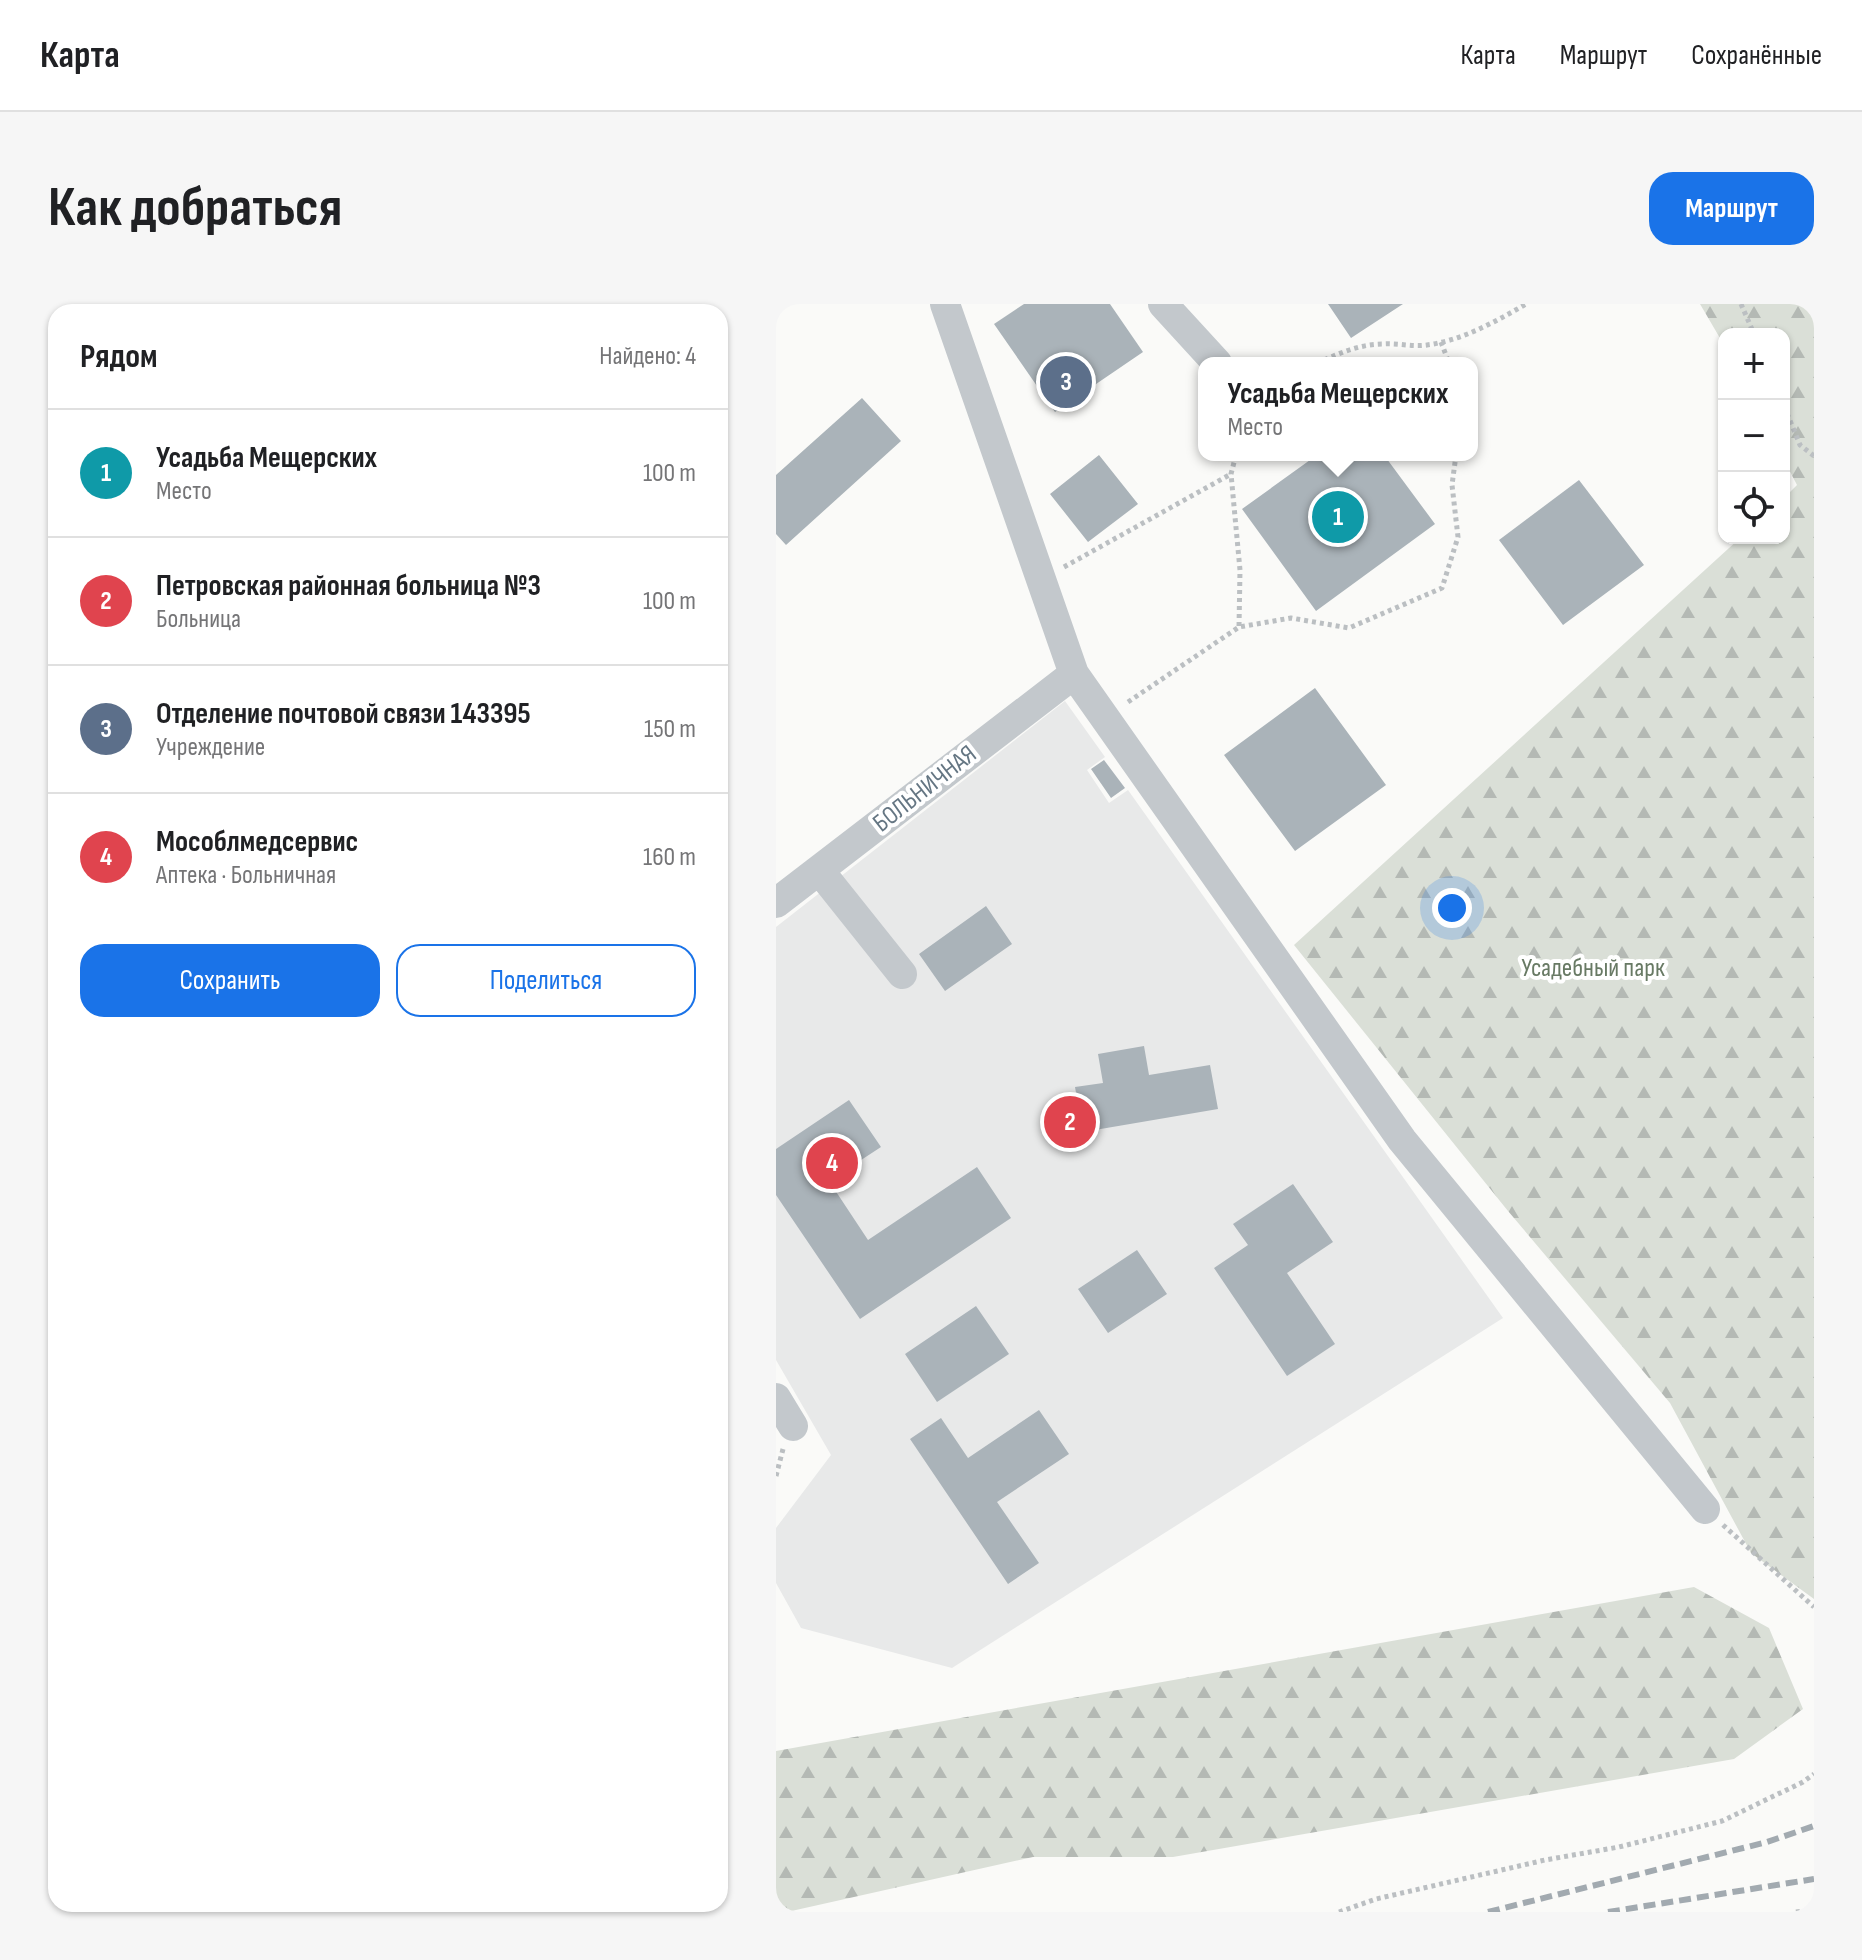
<!DOCTYPE html>
<html lang="ru">
<head>
<meta charset="utf-8">
<style>
	:root { --surface:#fff; --page:#f6f6f6; --text:#202124; --muted:#757577; --line:#e0e0e0; --accent:#1a73e8 }
	body { margin:0; font-family:"Sofia Sans Condensed",sans-serif; background:var(--page); color:var(--text) }
	.controls { position:absolute; right:24px; top:24px; display:grid; overflow:hidden; border-radius:16px; box-shadow:0 2px 6px #0004 }
	.controls button { width:72px; height:72px; display:grid; place-items:center; padding:0; border:0; border-bottom:2px solid var(--line); background:var(--surface); color:var(--text); font:40px sans-serif }
	.you { position:absolute; left:676px; top:604px; width:28px; height:28px; margin:-20px; border:6px solid #fff; border-radius:50%; background:#1a73e8; box-shadow:0 0 0 12px #1a73e833 }
	.badge { display:grid; place-items:center; width:52px; height:52px; border-radius:50%; background:var(--accent); color:#fff; font-size:26px; font-weight:700 }
	.pin { position:absolute; translate:-50% -50%; border:4px solid #fff; box-shadow:0 2px 8px #0006 }
	.popup { position:absolute; left:422px; top:53px; width:280px; height:104px; box-sizing:border-box; display:grid; place-content:center; border-radius:16px; background:var(--surface); filter:drop-shadow(0 2px 6px #0005); font-size:26px; white-space:nowrap; color:var(--muted) }
	.popup b { font-size:30px; color:var(--text) }
	.popup::after { content:''; position:absolute; left:50%; top:100%; margin-left:-16px; border:16px solid transparent; border-top-color:var(--surface) }
	.list { margin:0; padding:0; list-style:none }
	h2 { display:flex; justify-content:space-between; align-items:center; height:104px; margin:0; padding:0 32px; font-size:34px }
	h2 small { font-size:26px; font-weight:400; color:var(--muted) }
	.list li { display:grid; grid-template-columns:52px 1fr auto; gap:24px; align-items:center; box-sizing:border-box; height:128px; padding:0 32px; border-top:2px solid var(--line) }
	.list b { display:block; font-size:30px; white-space:nowrap }
	.list p { margin:0; font-size:26px; white-space:nowrap; color:var(--muted) }
	.list em { font-size:26px; font-style:normal; color:var(--muted) }
	.actions { display:flex; gap:16px; padding:24px 32px }
	.actions a { flex:1; padding:18px 0; border:2px solid var(--accent); border-radius:24px; text-align:center; font-size:28px; color:var(--accent) }
	.actions .main { background:var(--accent); color:#fff }
	.icon { flex:none; width:44px; height:44px; fill:none; stroke:currentColor; stroke-width:2; stroke-linecap:round; stroke-linejoin:round }
	.map { position:relative; flex:none; width:1038px; height:1608px; overflow:hidden; border-radius:24px }
	header { display:flex; align-items:center; gap:48px; box-sizing:border-box; height:112px; padding:0 40px; background:var(--surface); border-bottom:2px solid var(--line) }
	header strong { font-size:38px }
	nav { display:flex; gap:44px; margin-inline-start:auto; font-size:28px }
	.intro { display:flex; align-items:center; justify-content:space-between; box-sizing:border-box; height:192px; padding:0 48px }
	h1 { margin:0; font-size:56px }
	.button { padding:20px 36px; border-radius:24px; background:var(--accent); color:#fff; font-size:28px; font-weight:700 }
	main { display:flex; gap:48px; padding:0 48px }
	aside { flex:1; background:var(--surface); border-radius:24px; box-shadow:0 2px 6px #0004 }
	.map>svg:first-child { display:block }
	.built { fill:#e8e9e9 }
	.forest { fill:url(#forest-firs) }
	.building { fill:#aab3b9 }
	.lines { fill:none; stroke-linecap:round; stroke-linejoin:round }
	.path { stroke:#bbbfc2; stroke-width:5; stroke-dasharray:4 4; stroke-linecap:butt }
	.minor { stroke:#c3c8cc; stroke-width:30 }
	.rail { stroke:#a2aab0; stroke-width:6; stroke-dasharray:12 6; stroke-linecap:butt }
	.labels { text-anchor:middle; dominant-baseline:central; stroke-width:8; stroke-linejoin:round; paint-order:stroke }
	.street-label { font-size:26px; fill:#657683; stroke:#fff }
	.park-label { font-size:26px; fill:#687a64; stroke:#fff }
</style>
</head>
<body>
<header>
<strong>Карта</strong>
<nav><a>Карта</a><a>Маршрут</a><a>Сохранённые</a></nav>
</header>
<div class="intro"><h1>Как добраться</h1><a class="button">Маршрут</a></div>
<main>
<aside>
<h2>Рядом<small>Найдено: 4</small></h2>
<ul class="list">
<li><span class="badge" style="background:#0f9aa8">1</span><div><b>Усадьба Мещерских</b><p>Место</p></div><em>100 m</em></li>
<li><span class="badge" style="background:#e0444e">2</span><div><b>Петровская районная больница №3</b><p>Больница</p></div><em>100 m</em></li>
<li><span class="badge" style="background:#5c6f8a">3</span><div><b>Отделение почтовой связи 143395</b><p>Учреждение</p></div><em>150 m</em></li>
<li><span class="badge" style="background:#e0444e">4</span><div><b>Мособлмедсервис</b><p>Аптека · Больничная</p></div><em>160 m</em></li>
</ul>
<div class="actions"><a class="main">Сохранить</a><a>Поделиться</a></div>
</aside>
<div class="map">
<svg width="1038" height="1608" viewBox="0 0 1038 1608">
	<defs>
		<pattern id="forest-firs" width="22" height="20" patternUnits="userSpaceOnUse" patternTransform="scale(2)"><rect width="22" height="20" fill="#dadfd7"/><path d="M5 1l3.5 6h-7zM16 11l3.5 6h-7z" fill="#b4b9b4"/></pattern>
	</defs>
	<rect width="100%" height="100%" fill="#fafaf8"/>
	<path class="built" d="M 289,397 L 329,453 L 311,466 L 333,499 L 352,486 L 727,1014 L 176,1364 L 25,1324 L 0,1279 L 0,1224 L 55,1151 L 0,1056 L 0,623 Z"/>
	<path class="forest" d="M 924,0 L 1038,0 L 1038,1295 L 975,1249 L 894,1099 L 732,907 L 518,641 L 964,234 L 1008,234 L 1008,194 L 1021,181 L 1008,156 L 1008,30 L 948,30 L 948,41 Z
		M 918,1283 L 993,1324 L 1027,1405 L 958,1455 L 397,1553 L 257,1553 L 11,1608 L 0,1608 L 0,1447 Z"/>
	<path class="building" d="M 248,0 L 334,0 L 367,48 L 279,108 L 218,20 Z
		M 552,0 L 627,0 L 575,34 Z
		M 86,94 L 125,137 L 10,241 L 0,230 L 0,171 Z
		M 323,151 L 362,200 L 312,238 L 274,190 Z
		M 541,151 L 608,151 L 659,220 L 540,307 L 466,205 Z
		M 803,176 L 868,261 L 787,321 L 723,236 Z
		M 539,384 L 610,481 L 519,547 L 448,451 Z
		M 328,456 L 349,484 L 335,494 L 315,465 Z
		M 210,602 L 236,640 L 169,687 L 143,650 Z
		M 368,742 L 373,771 L 434,761 L 442,805 L 307,828 L 299,783 L 327,779 L 322,750 Z
		M 73,796 L 105,843 L 53,877 L 92,936 L 201,863 L 235,914 L 84,1015 L 0,891 L 0,845 Z
		M 517,880 L 557,938 L 511,969 L 559,1040 L 511,1072 L 438,964 L 472,941 L 457,920 Z
		M 361,946 L 391,990 L 332,1029 L 302,985 Z
		M 200,1002 L 233,1050 L 161,1098 L 129,1050 Z
		M 263,1106 L 293,1150 L 221,1198 L 263,1259 L 232,1280 L 134,1135 L 165,1114 L 192,1154 Z"/>
	<g class="lines">
		<path class="path" d="M 965,0 L 978,30
			M 665,38 L 673,59
			M 541,59 C 562,50 583,40 607,40 C 622,39 637,43 651,41 C 687,36 719,18 750,0
			M 1008,102 L 1024,141 L 1038,152
			M 460,151 L 455,170 L 464,266 L 463,323
			M 288,263 L 455,170
			M 352,398 L 463,323 L 515,314 L 573,324 L 666,284 L 682,233 L 676,181 L 680,151
			M 0,1172 L 7,1145
			M 947,1221 L 1038,1303
			M 563,1608 L 600,1595 L 769,1556 L 843,1543 L 946,1517 L 1027,1478 L 1038,1470
			M 1020,1608 L 1038,1605"/>
		<path class="minor" d="M 169,0 L 298,370 L 626,836 L 929,1205
			M 387,0 L 441,59
			M 43,566 L 126,670
			M 0,599 L 298,370
			M 0,1094 L 17,1122"/>
		<path class="rail" d="M 712,1608 L 991,1538 L 1038,1522
			M 832,1608 L 1038,1575"/>
	</g>
	<g class="labels">
		<g class="street-label">
			<text transform="translate(149 485) rotate(-38)">БОЛЬНИЧНАЯ</text>
		</g>
		<g class="park-label">
			<text x="817" y="664">Усадебный парк</text>
		</g>
	</g>
</svg>
<div class="controls">
<button>+</button>
<button>−</button>
<button><svg class="icon" aria-label="locate" viewBox="0 0 24 24"><circle cx="12" cy="12" r="6"/><path d="M12 2v4M12 18v4M2 12h4M18 12h4"/></svg></button>
</div>
<div class="you"></div>
<div class="pin badge" style="left:562px;top:213px;background:#0f9aa8">1</div>
<div class="popup"><b>Усадьба Мещерских</b>Место</div>
<div class="pin badge" style="left:294px;top:818px;background:#e0444e">2</div>
<div class="pin badge" style="left:290px;top:78px;background:#5c6f8a">3</div>
<div class="pin badge" style="left:56px;top:859px;background:#e0444e">4</div>
</div>
</main>
</body>
</html>
